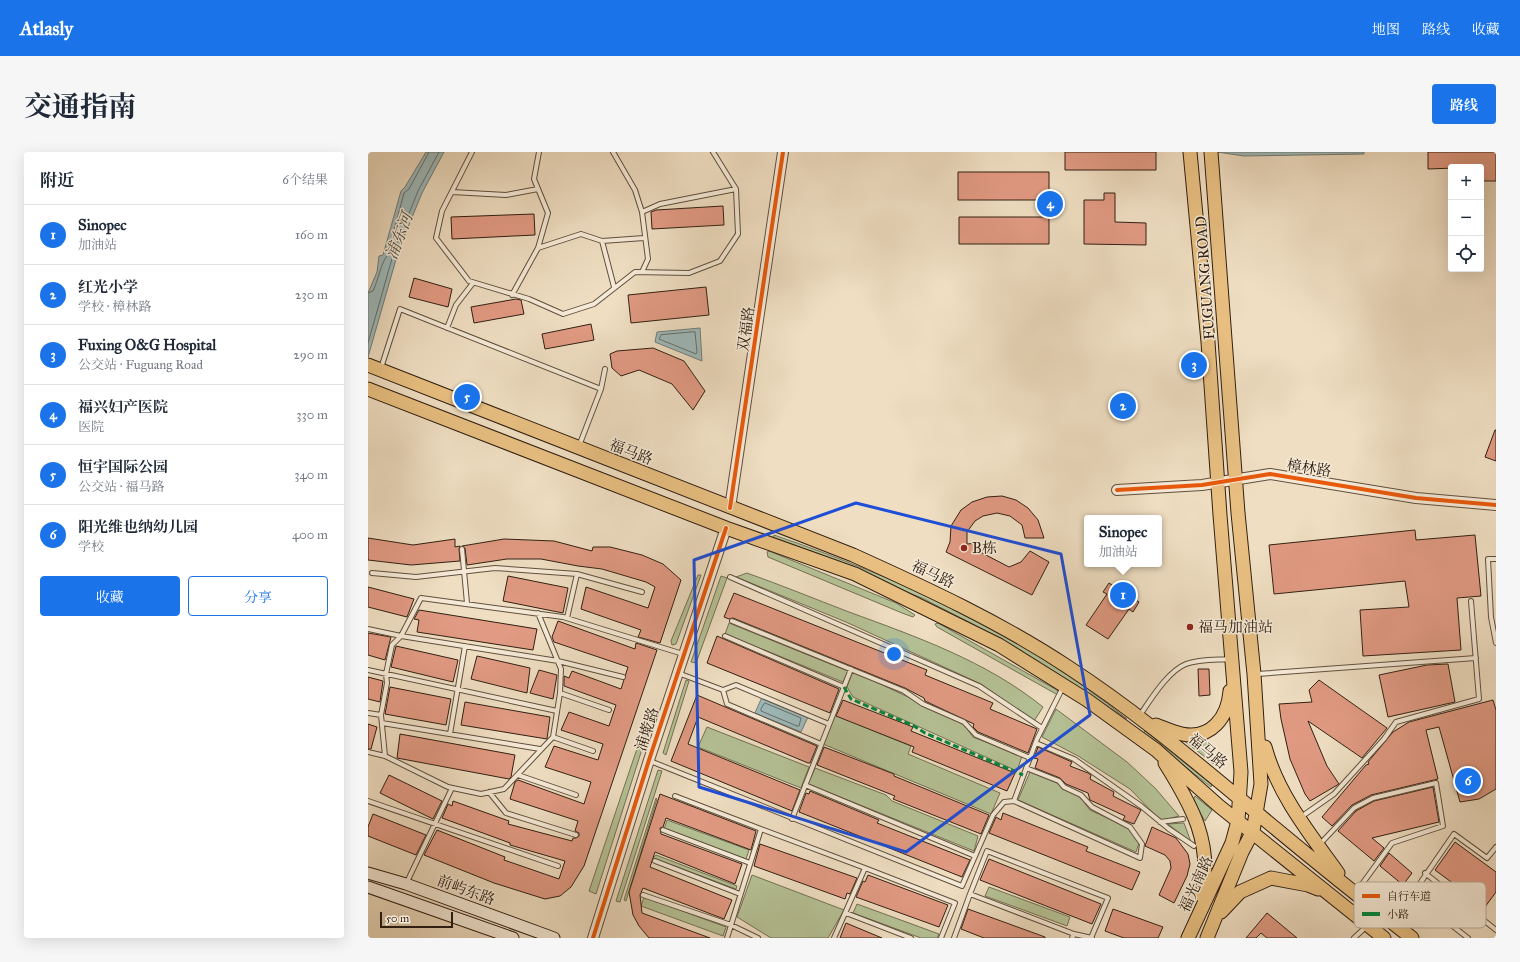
<!DOCTYPE html>
<html lang="zh">
<head>
<meta charset="utf-8">
<style>
	:root { --surface:#fff; --page:#f6f6f7; --text:#1f2937; --muted:#747a83; --line:#e0e1e3; --accent:#1a73e8 }
	body { margin:0; font-family:"IM FELL Great Primer","Noto Serif SC",serif; background:var(--page); color:var(--text) }
	.controls { position:absolute; right:12px; top:12px; display:grid; overflow:hidden; border-radius:4px; box-shadow:0 4px 16px #0002 }
	.controls button { width:36px; height:36px; display:grid; place-items:center; padding:0; border:0; border-bottom:1px solid var(--line); background:var(--surface); color:var(--text); font:20px sans-serif }
	.scale { position:absolute; left:12px; bottom:10px; width:73px; box-sizing:border-box; padding-left:4px; border:2px solid #312012; border-top:0; font-size:11px; line-height:14px; white-space:nowrap; color:#312012; -webkit-text-stroke:3px #f5ead7; paint-order:stroke }
	.you { position:absolute; left:526px; top:502px; width:14px; height:14px; margin:-10px; border:3px solid #fff; border-radius:50%; background:#1a73e8; box-shadow:0 0 0 6px #1a73e833 }
	.badge { display:grid; place-items:center; width:26px; height:26px; border-radius:50%; background:var(--accent); color:#fff; font-size:13px; font-weight:700 }
	.pin { position:absolute; translate:-50% -50%; border:2px solid #fff; box-shadow:0 1px 4px #0006 }
	.popup { position:absolute; left:716px; top:363px; width:78px; height:52px; box-sizing:border-box; display:grid; place-content:center; border-radius:4px; background:var(--surface); filter:drop-shadow(0 1px 3px #0005); font-size:13px; white-space:nowrap; color:var(--muted) }
	.popup b { font-size:15px; color:var(--text) }
	.popup::after { content:''; position:absolute; left:50%; top:100%; margin-left:-8px; border:8px solid transparent; border-top-color:var(--surface) }
	.list { margin:0; padding:0; list-style:none }
	h2 { display:flex; justify-content:space-between; align-items:center; height:52px; margin:0; padding:0 16px; font-size:17px }
	h2 small { font-size:13px; font-weight:400; color:var(--muted) }
	.list li { display:grid; grid-template-columns:26px 1fr auto; gap:12px; align-items:center; box-sizing:border-box; height:60px; padding:0 16px; border-top:1px solid var(--line) }
	.list b { display:block; font-size:15px; white-space:nowrap }
	.list p { margin:0; font-size:13px; white-space:nowrap; color:var(--muted) }
	.list em { font-size:13px; font-style:normal; color:var(--muted) }
	.actions { display:flex; gap:8px; padding:12px 16px }
	.actions a { flex:1; padding:9px 0; border:1px solid var(--accent); border-radius:4px; text-align:center; font-size:14px; color:var(--accent) }
	.actions .main { background:var(--accent); color:#fff }
	.icon { flex:none; width:22px; height:22px; fill:none; stroke:currentColor; stroke-width:2; stroke-linecap:round; stroke-linejoin:round }
	.map { position:relative; flex:none; width:1128px; height:786px; overflow:hidden; border-radius:4px }
	header { display:flex; align-items:center; gap:24px; box-sizing:border-box; height:56px; padding:0 20px; background:var(--accent); color:#fff }
	header strong { font-size:19px }
	nav { display:flex; gap:22px; margin-inline-start:auto; font-size:14px }
	.intro { display:flex; align-items:center; justify-content:space-between; box-sizing:border-box; height:96px; padding:0 24px }
	h1 { margin:0; font-size:28px }
	.button { padding:10px 18px; border-radius:4px; background:var(--accent); color:#fff; font-size:14px; font-weight:700 }
	main { display:flex; gap:24px; padding:0 24px }
	aside { flex:1; background:var(--surface); border-radius:4px; box-shadow:0 4px 16px #0002 }
	.map>svg:first-child { display:block }
	.green { fill:#b5c296; stroke:#737154 }
	.water { fill:#9dbabc; stroke:#727c78 }
	.lines { fill:none; stroke-linecap:round; stroke-linejoin:round }
	.shore { stroke:#676d67; stroke-width:1 }
	.building { fill:#e19a83; stroke:#312012 }
	.service-casing { stroke:#60503e; stroke-width:6 }
	.tertiary-casing { stroke:#60503e; stroke-width:12 }
	.secondary-casing { stroke:#312012; stroke-width:13 }
	.primary-casing { stroke:#312012; stroke-width:15 }
	.service { stroke:#f5ead7; stroke-width:4 }
	.tertiary { stroke:#f5ead7; stroke-width:10 }
	.secondary { stroke:#f5ead7; stroke-width:11 }
	.primary { stroke:#e8bf81; stroke-width:13 }
	.quiet { stroke:#00873e; stroke-width:3; stroke-dasharray:6 3; stroke-linecap:butt }
	.cycleway-casing { stroke:#f5ead7; stroke-width:6 }
	.cycleway { stroke:#e8590c; stroke-width:4 }
	.marked { fill:none; stroke:#1d4ed8; stroke-width:3; stroke-linejoin:round }
	.poi-dot { fill:#8f2418; stroke:#f5ead7; stroke-width:1.5 }
	.labels { text-anchor:middle; dominant-baseline:central; stroke-width:3; stroke-linejoin:round; paint-order:stroke }
	.street-label { font-size:15px; fill:#312012; stroke:#f5ead7 }
	.poi-label { font-size:15px; fill:#312012; stroke:#f5ead7; text-anchor:start }
	.water-label { font-size:16px; font-style:italic; fill:#514e45; stroke:#f5ead7 }
	.key { fill:#f5ead7; stroke:#baad9c; stroke-width:1 }
	.key-label { font-size:11px; fill:#312012 }
</style>
</head>
<body>
<header>
<strong>Atlasly</strong>
<nav><a>地图</a><a>路线</a><a>收藏</a></nav>
</header>
<div class="intro"><h1>交通指南</h1><a class="button">路线</a></div>
<main>
<aside>
<h2>附近<small>6个结果</small></h2>
<ul class="list">
<li><span class="badge">1</span><div><b>Sinopec</b><p>加油站</p></div><em>160 m</em></li>
<li><span class="badge">2</span><div><b>红光小学</b><p>学校 · 樟林路</p></div><em>230 m</em></li>
<li><span class="badge">3</span><div><b>Fuxing O&amp;G Hospital</b><p>公交站 · Fuguang Road</p></div><em>290 m</em></li>
<li><span class="badge">4</span><div><b>福兴妇产医院</b><p>医院</p></div><em>330 m</em></li>
<li><span class="badge">5</span><div><b>恒宇国际公园</b><p>公交站 · 福马路</p></div><em>340 m</em></li>
<li><span class="badge">6</span><div><b>阳光维也纳幼儿园</b><p>学校</p></div><em>400 m</em></li>
</ul>
<div class="actions"><a class="main">收藏</a><a>分享</a></div>
</aside>
<div class="map">
<svg width="1128" height="786" viewBox="0 0 1128 786">
	<rect width="100%" height="100%" fill="#efdec2"/>
	<filter id="stains"><feTurbulence type="fractalNoise" baseFrequency=".005" numOctaves="4"/><feColorMatrix values="0 0 0 0 .2 0 0 0 0 .09 0 0 0 0 .02 0 0 0 .5 -.17"/></filter>
	<radialGradient id="worn" r=".72"><stop offset=".6" stop-color="#630" stop-opacity="0"/><stop offset="1" stop-color="#630" stop-opacity=".3"/></radialGradient>
	<path class="green" d="M 406,383 C 532,426 655,483 759,567 L 632,486 L 554,446 L 405,387 Z
		M 401,399 L 528,451 L 547,463 L 545,465 L 534,461 L 400,405 L 399,400 Z
		M 379,421 C 413,433 447,447 481,460 C 549,485 618,509 675,555 L 666,569 L 613,532 L 478,470 L 368,425 Z
		M 330,423 L 333,423 L 308,492 L 304,493 L 303,489 Z
		M 353,424 L 359,426 L 328,511 L 323,510 Z
		M 361,471 L 480,519 L 475,530 L 357,482 Z
		M 570,471 L 689,538 L 691,541 L 688,542 L 569,475 L 567,472 Z
		M 485,519 L 595,571 L 605,585 L 654,604 L 649,619 L 485,545 L 479,535 Z
		M 318,528 L 321,529 L 298,603 L 295,601 Z
		M 688,557 L 759,610 L 787,636 L 811,664 L 793,669 L 762,637 L 710,604 L 674,585 Z
		M 467,563 L 543,594 L 540,602 L 632,641 L 623,662 L 455,592 Z
		M 278,570 L 282,572 L 228,742 L 221,739 Z
		M 339,575 L 441,615 L 433,636 L 330,595 Z
		M 777,579 L 844,633 L 843,635 L 775,581 Z
		M 810,584 L 837,584 L 846,612 Z
		M 447,616 L 518,643 L 524,649 L 610,684 L 606,699 L 440,632 Z
		M 290,618 L 294,619 L 252,750 L 248,749 Z
		M 662,620 L 689,631 L 694,636 L 712,645 L 722,658 L 761,676 L 771,691 L 768,700 L 650,648 Z
		M 827,644 L 844,658 L 837,669 L 825,649 Z
		M 288,646 L 289,647 L 258,749 L 256,748 Z
		M 299,668 L 381,698 L 378,707 L 296,677 Z
		M 816,671 L 823,690 L 800,672 Z
		M 288,703 L 369,734 L 368,737 L 285,706 Z
		M 384,723 L 476,758 L 460,786 L 403,786 L 369,765 Z
		M 621,735 L 702,765 L 699,774 L 617,744 Z
		M 276,745 L 358,775 L 355,784 L 273,754 Z
		M 489,752 L 571,782 L 569,786 L 553,786 L 485,761 Z"/>
	<path class="water" d="M 58,0 L 76,0 L 54,41 L 31,97 L 0,205 L 0,141 L 9,120 L 11,104 L 15,103 L 33,39 L 37,35 Z
		M 849,0 L 996,0 L 996,2 L 876,4 Z
		M 332,176 L 334,209 L 287,190 L 289,180 Z
		M 394,545 L 440,565 L 433,580 L 387,561 Z"/>
	<g class="lines">
		<path class="shore" d="M 0,141 L 5,139 C 10,129 13,111 19,104 L 36,41 L 41,37 L 61,0
			M 327,180 L 329,200 L 328,202 L 291,187 L 293,183 Z
			M 0,191 L 27,96 L 50,39 L 71,0
			M 397,551 L 433,566 L 431,574 L 429,574 L 393,559 L 393,557 Z"/>
	</g>
	<path class="building" d="M 697,0 L 788,0 L 788,18 L 697,18 Z
		M 1060,0 L 1128,0 L 1128,29 L 1113,29 L 1113,15 L 1060,17 Z
		M 590,20 L 681,20 L 681,48 L 590,48 Z
		M 736,41 L 747,41 L 747,70 L 778,71 L 778,93 L 716,92 L 716,48 L 736,48 Z
		M 355,54 L 356,73 L 284,77 L 283,60 L 288,58 Z
		M 166,62 L 167,83 L 84,87 L 83,65 Z
		M 591,65 L 681,65 L 681,92 L 591,92 Z
		M 46,126 L 84,137 L 80,155 L 41,145 Z
		M 338,135 L 341,163 L 263,171 L 260,143 Z
		M 148,147 L 153,148 L 156,162 L 106,171 L 103,155 Z
		M 223,172 L 226,188 L 177,197 L 174,182 Z
		M 285,196 L 316,209 L 337,239 L 325,258 L 304,232 L 271,218 L 253,224 L 244,216 L 242,202 L 249,199 Z
		M 1127,278 L 1128,278 L 1128,309 L 1117,305 Z
		M 634,344 L 648,348 L 660,356 L 670,368 L 676,386 L 657,386 L 654,373 L 642,364 L 629,361 L 615,364 L 607,369 L 599,380 L 599,392 L 610,391 L 614,401 L 641,415 L 653,410 L 662,399 L 681,410 L 664,443 L 578,400 L 582,390 L 583,374 L 593,358 L 604,350 L 619,345 Z
		M 1047,378 L 1048,388 L 1107,383 L 1113,444 L 1089,446 L 1093,498 L 995,504 L 992,458 L 1041,455 L 1037,429 L 906,442 L 901,393 Z
		M 0,386 L 45,393 L 87,387 L 87,395 L 92,394 L 91,397 L 92,409 L 43,413 L 0,408 Z
		M 136,387 L 186,389 L 224,399 L 225,395 L 242,395 L 274,403 L 295,412 L 313,428 L 292,491 L 270,485 L 273,478 L 213,457 L 218,435 L 280,456 L 287,435 L 278,430 L 234,417 L 210,414 L 173,407 L 139,407 L 99,413 L 97,396 L 94,394 Z
		M 140,424 L 200,436 L 195,461 L 135,449 Z
		M 741,431 L 771,450 L 765,460 L 761,457 L 740,487 L 718,473 L 739,442 L 735,440 Z
		M 0,435 L 46,447 L 39,465 L 0,455 Z
		M 366,441 L 559,518 L 557,523 L 625,551 L 622,557 L 669,577 L 660,601 L 610,580 L 605,575 L 606,572 L 557,549 L 556,546 L 537,536 L 365,466 L 361,467 L 356,465 Z
		M 51,458 L 169,477 L 165,498 L 49,480 L 51,468 L 46,467 Z
		M 190,469 L 267,497 L 268,491 L 289,498 L 216,714 L 203,735 L 192,744 L 177,747 L 126,731 L 56,703 L 69,678 L 137,705 L 136,708 L 191,727 L 197,709 L 142,693 L 142,691 L 74,666 L 80,652 L 84,654 L 85,649 L 141,669 L 140,672 L 204,689 L 205,686 L 208,686 L 211,684 L 211,681 L 207,679 L 210,669 L 142,647 L 147,630 L 150,628 L 216,652 L 223,630 L 177,615 L 186,594 L 230,608 L 235,592 L 193,578 L 201,560 L 241,574 L 248,553 L 196,534 L 196,524 L 201,526 L 204,519 L 253,537 L 260,515 L 186,490 L 184,485 Z
		M 0,481 L 23,485 L 17,508 L 0,503 Z
		M 349,484 L 471,537 L 462,561 L 339,511 Z
		M 28,494 L 90,508 L 85,530 L 23,515 Z
		M 109,504 L 162,516 L 159,541 L 103,527 Z
		M 1080,512 L 1087,550 L 1020,565 L 1011,523 L 1059,513 Z
		M 830,517 L 841,517 L 842,543 L 831,544 Z
		M 171,518 L 189,523 L 185,547 L 162,541 Z
		M 0,525 L 15,529 L 12,550 L 0,547 Z
		M 951,528 L 1019,576 L 994,606 L 940,569 L 959,614 L 971,632 L 942,649 L 937,642 L 922,607 L 913,567 L 911,552 L 944,550 L 941,538 Z
		M 22,535 L 83,547 L 78,573 L 17,562 Z
		M 329,543 L 449,594 L 442,611 L 440,611 L 330,565 L 320,592 L 432,638 L 424,659 L 303,609 Z
		M 475,548 L 545,575 L 543,579 L 647,621 L 639,639 L 544,600 L 546,595 L 468,564 Z
		M 1125,548 L 1128,558 L 1128,637 L 1111,647 L 1092,650 L 1071,575 L 1058,578 L 1070,627 L 1003,643 L 984,653 L 964,674 L 954,665 L 998,613 L 1001,612 L 1000,610 L 1025,580 L 1041,570 Z
		M 97,550 L 182,565 L 179,587 L 93,573 Z
		M 0,572 L 9,575 L 3,597 L 0,597 Z
		M 32,582 L 147,603 L 143,625 L 141,627 L 29,606 Z
		M 456,595 L 526,622 L 526,624 L 621,663 L 613,682 L 525,647 L 527,644 L 449,613 Z
		M 670,595 L 704,610 L 702,614 L 720,621 L 723,623 L 722,627 L 746,640 L 745,644 L 773,658 L 766,672 L 755,668 L 757,664 L 722,648 L 720,641 L 698,632 L 692,626 L 667,616 L 670,607 L 666,606 Z
		M 21,623 L 74,649 L 65,667 L 12,641 Z
		M 1065,635 L 1071,670 L 1004,686 L 1016,696 L 1006,709 L 970,679 L 988,659 L 1006,649 Z
		M 442,639 L 511,668 L 509,671 L 602,708 L 594,725 L 431,660 L 438,641 L 441,642 Z
		M 292,642 L 388,679 L 383,698 L 298,666 L 295,675 L 292,676 L 293,682 L 374,712 L 367,732 L 287,700 L 282,715 L 364,748 L 356,767 L 275,736 L 272,743 L 274,761 L 342,786 L 281,786 L 271,774 L 265,763 L 261,740 Z
		M 635,661 L 720,695 L 718,699 L 772,720 L 764,738 L 621,681 L 628,665 L 633,668 Z
		M 5,662 L 58,683 L 48,703 L 0,684 L 0,675 Z
		M 784,675 L 808,686 L 820,702 L 822,712 L 819,724 L 806,751 L 791,743 L 803,716 L 802,709 L 797,703 L 777,694 Z
		M 1087,690 L 1128,720 L 1128,740 L 1117,755 L 1067,718 Z
		M 392,692 L 489,726 L 482,742 L 479,741 L 477,747 L 386,714 Z
		M 1021,701 L 1044,721 L 1035,733 L 1012,714 Z
		M 621,707 L 733,752 L 724,772 L 612,728 Z
		M 500,723 L 580,753 L 571,775 L 488,745 L 495,729 L 497,730 Z
		M 600,757 L 677,785 L 677,786 L 616,786 L 593,777 Z
		M 745,757 L 795,775 L 790,786 L 756,786 L 737,779 Z
		M 899,761 L 929,786 L 899,786 L 893,781 L 888,786 L 878,786 Z
		M 478,771 L 514,786 L 472,786 Z"/>
	<g class="lines">
		<defs>
			<path id="service" d="M 104,0 L 74,59 L 68,86 L 101,129 L 161,147 L 195,162 L 226,152 L 267,120 L 321,121 L 352,109 L 370,82 L 368,37 L 345,0
				M 245,0 L 267,38 L 274,60
				M 84,40 L 138,43 L 170,37
				M 234,89 L 276,86
				M 170,96 L 213,82 L 234,89 L 246,135
				M 274,120 L 280,107 L 274,60 L 292,52 L 368,37
				M 144,143 L 170,96 L 180,61 L 166,27 L 171,0
				M 79,176 L 88,153 L 105,131
				M 13,216 L 32,157 L 233,237 L 237,217
				M 211,294 L 233,237
				M 94,397 L 99,451
				M 1128,407 L 1120,407 L 1123,465 L 1128,491
				M 4,421 L 48,425 L 127,416 L 209,422
				M 362,425 L 611,534 L 674,576
				M 170,461 L 193,517 L 192,541 L 185,585 L 136,637 L 113,642 L 80,635 L 17,604 L 13,563 L 19,531 L 18,522 L 24,493 L 33,484 L 53,446 L 195,465 L 315,502
				M 199,466 L 209,422 L 274,440
				M 364,469 L 536,539 L 555,552 L 596,570 L 608,583 L 662,606
				M 0,477 L 33,484 L 190,509 L 255,525
				M 357,484 L 476,535
				M 0,518 L 189,559
				M 310,521 L 355,538 L 368,533 L 461,572
				M 889,522 L 1108,506
				M 355,538 L 359,552 L 453,592
				M 192,541 L 241,558
				M 0,561 L 13,563
				M 772,563 C 783,547 800,519 818,512 C 831,507 848,508 862,507
				M 14,571 L 172,597
				M 82,582 L 97,494
				M 185,585 L 225,599
				M 668,591 L 706,607 L 773,654 L 801,677 L 826,694
				M 0,600 L 17,604
				M 282,609 L 594,734 L 625,663 L 636,650 L 646,649 L 669,587 L 695,535
				M 150,623 L 208,643
				M 437,633 L 607,704
				M 121,640 L 138,661 L 208,683
				M 307,644 L 393,677
				M 0,649 L 190,714
				M 646,649 L 772,706 L 774,692 L 762,675 L 724,655 L 713,643 L 696,635 L 691,629 L 658,616
				M 933,665 L 966,642 L 1016,587 L 1028,570 L 1111,547 L 1103,449
				M 424,667 L 483,517
				M 792,670 L 815,667
				M 295,678 L 382,711
				M 952,692 L 986,656 L 1005,646 L 1068,631 L 1075,674 L 1024,691 L 989,739
				M 287,709 L 372,742
				M 497,716 L 587,751 L 573,786
				M 1057,721 L 1128,778
				M 38,732 L 84,636
				M 602,742 L 619,699 L 740,746 L 723,786
				M 1044,742 L 1100,786
				M 275,743 L 363,773 L 390,786
				M 478,761 L 543,786
				M 1026,769 L 1086,682 L 1119,706 L 1128,695
				M 706,782 L 724,786
				M 359,786 L 393,677 L 497,716 L 466,786
				M 586,786 L 602,742 L 706,782 L 704,786
				M 986,786 L 999,774"/>
			<path id="tertiary" d="M 749,338 L 834,333 L 902,322 L 1048,346 L 1128,353
				M 362,356 L 415,0
				M 225,786 L 281,608 L 358,376"/>
			<path id="secondary" d="M 0,721 L 38,732 L 186,786
				M 0,735 L 145,786"/>
			<path id="primary" d="M 0,213 L 485,403 C 558,436 632,470 700,515 C 760,554 816,600 871,646 C 928,694 986,741 1044,786
				M 0,237 L 358,376 L 487,422 L 631,493 L 719,548 L 788,598 L 851,654 L 1016,786
				M 788,573 C 796,576 805,580 814,582 C 843,588 860,565 862,539
				M 897,595 C 910,643 942,682 970,721
				M 797,611 C 824,654 845,691 834,744
				M 853,760 L 872,740 L 903,726 L 940,733 L 950,737
				M 820,786 L 864,691 L 870,669 L 873,620 L 852,363 L 840,190 L 822,0
				M 839,786 L 874,700 L 885,679 L 893,632 L 886,522 L 870,361 L 843,0"/>
		</defs>
		<use href="#service" class="service-casing"/>
		<use href="#tertiary" class="tertiary-casing"/>
		<use href="#secondary" class="secondary-casing"/>
		<use href="#primary" class="primary-casing"/>
		<use href="#service" class="service"/>
		<use href="#tertiary" class="tertiary"/>
		<use href="#secondary" class="secondary"/>
		<use href="#primary" class="primary"/>
		<path class="quiet" d="M 476,535 L 483,547 L 546,574 L 557,581 L 655,623"/>
		<defs>
			<path id="cycleway" d="M 749,338 L 834,333 L 902,322 L 1048,346 L 1128,353
				M 362,356 L 415,0
				M 225,786 L 281,608 L 358,376"/>
		</defs>
		<use href="#cycleway" class="cycleway-casing"/>
		<use href="#cycleway" class="cycleway"/>
	</g>
	<path class="marked" d="M 488,351 L 693,402 L 722,563 L 538,700 L 331,635 L 326,408 Z"/>
	<g class="poi-dot">
		<circle cx="596" cy="396" r="4"/>
		<circle cx="822" cy="475" r="4"/>
	</g>
	<g class="labels">
		<g class="street-label">
			<text transform="translate(837 126) rotate(-94)">FUGUANG ROAD</text>
			<text transform="translate(378 177) rotate(-82)">双福路</text>
			<text transform="translate(263 300) rotate(21)">福马路</text>
			<text transform="translate(941 316) rotate(9)">樟林路</text>
			<text transform="translate(565 422) rotate(25)">福马路</text>
			<text transform="translate(279 577) rotate(-72)">浦墘路</text>
			<text transform="translate(840 599) rotate(40)">福马路</text>
			<text transform="translate(828 732) rotate(-65)">福光南路</text>
			<text transform="translate(98 738) rotate(20)">前屿东路</text>
		</g>
		<g class="poi-label">
			<text x="604" y="396">B栋</text>
			<text x="830" y="475">福马加油站</text>
		</g>
		<g class="water-label">
			<text transform="translate(31 84) rotate(-69)">浦东河</text>
		</g>
	</g>
	<rect x="986" y="730" width="132" height="46" rx="6" class="key"/>
	<rect x="994" y="742" width="18" height="4" fill="#e8590c"/>
	<rect x="994" y="760" width="18" height="4" fill="#00873e"/>
	<g class="key-label">
		<text x="1019" y="748">自行车道</text>
		<text x="1019" y="766">小路</text>
	</g>
	<rect width="100%" height="100%" filter="url(#stains)"/>
	<rect width="100%" height="100%" fill="url(#worn)"/>
</svg>
<div class="controls">
<button>+</button>
<button>−</button>
<button><svg class="icon" aria-label="locate" viewBox="0 0 24 24"><circle cx="12" cy="12" r="6"/><path d="M12 2v4M12 18v4M2 12h4M18 12h4"/></svg></button>
</div>
<div class="scale">50 m</div>
<div class="you"></div>
<div class="pin badge" style="left:755px;top:443px">1</div>
<div class="popup"><b>Sinopec</b>加油站</div>
<div class="pin badge" style="left:755px;top:254px">2</div>
<div class="pin badge" style="left:826px;top:213px">3</div>
<div class="pin badge" style="left:682px;top:52px">4</div>
<div class="pin badge" style="left:99px;top:245px">5</div>
<div class="pin badge" style="left:1100px;top:629px">6</div>
</div>
</main>
</body>
</html>
